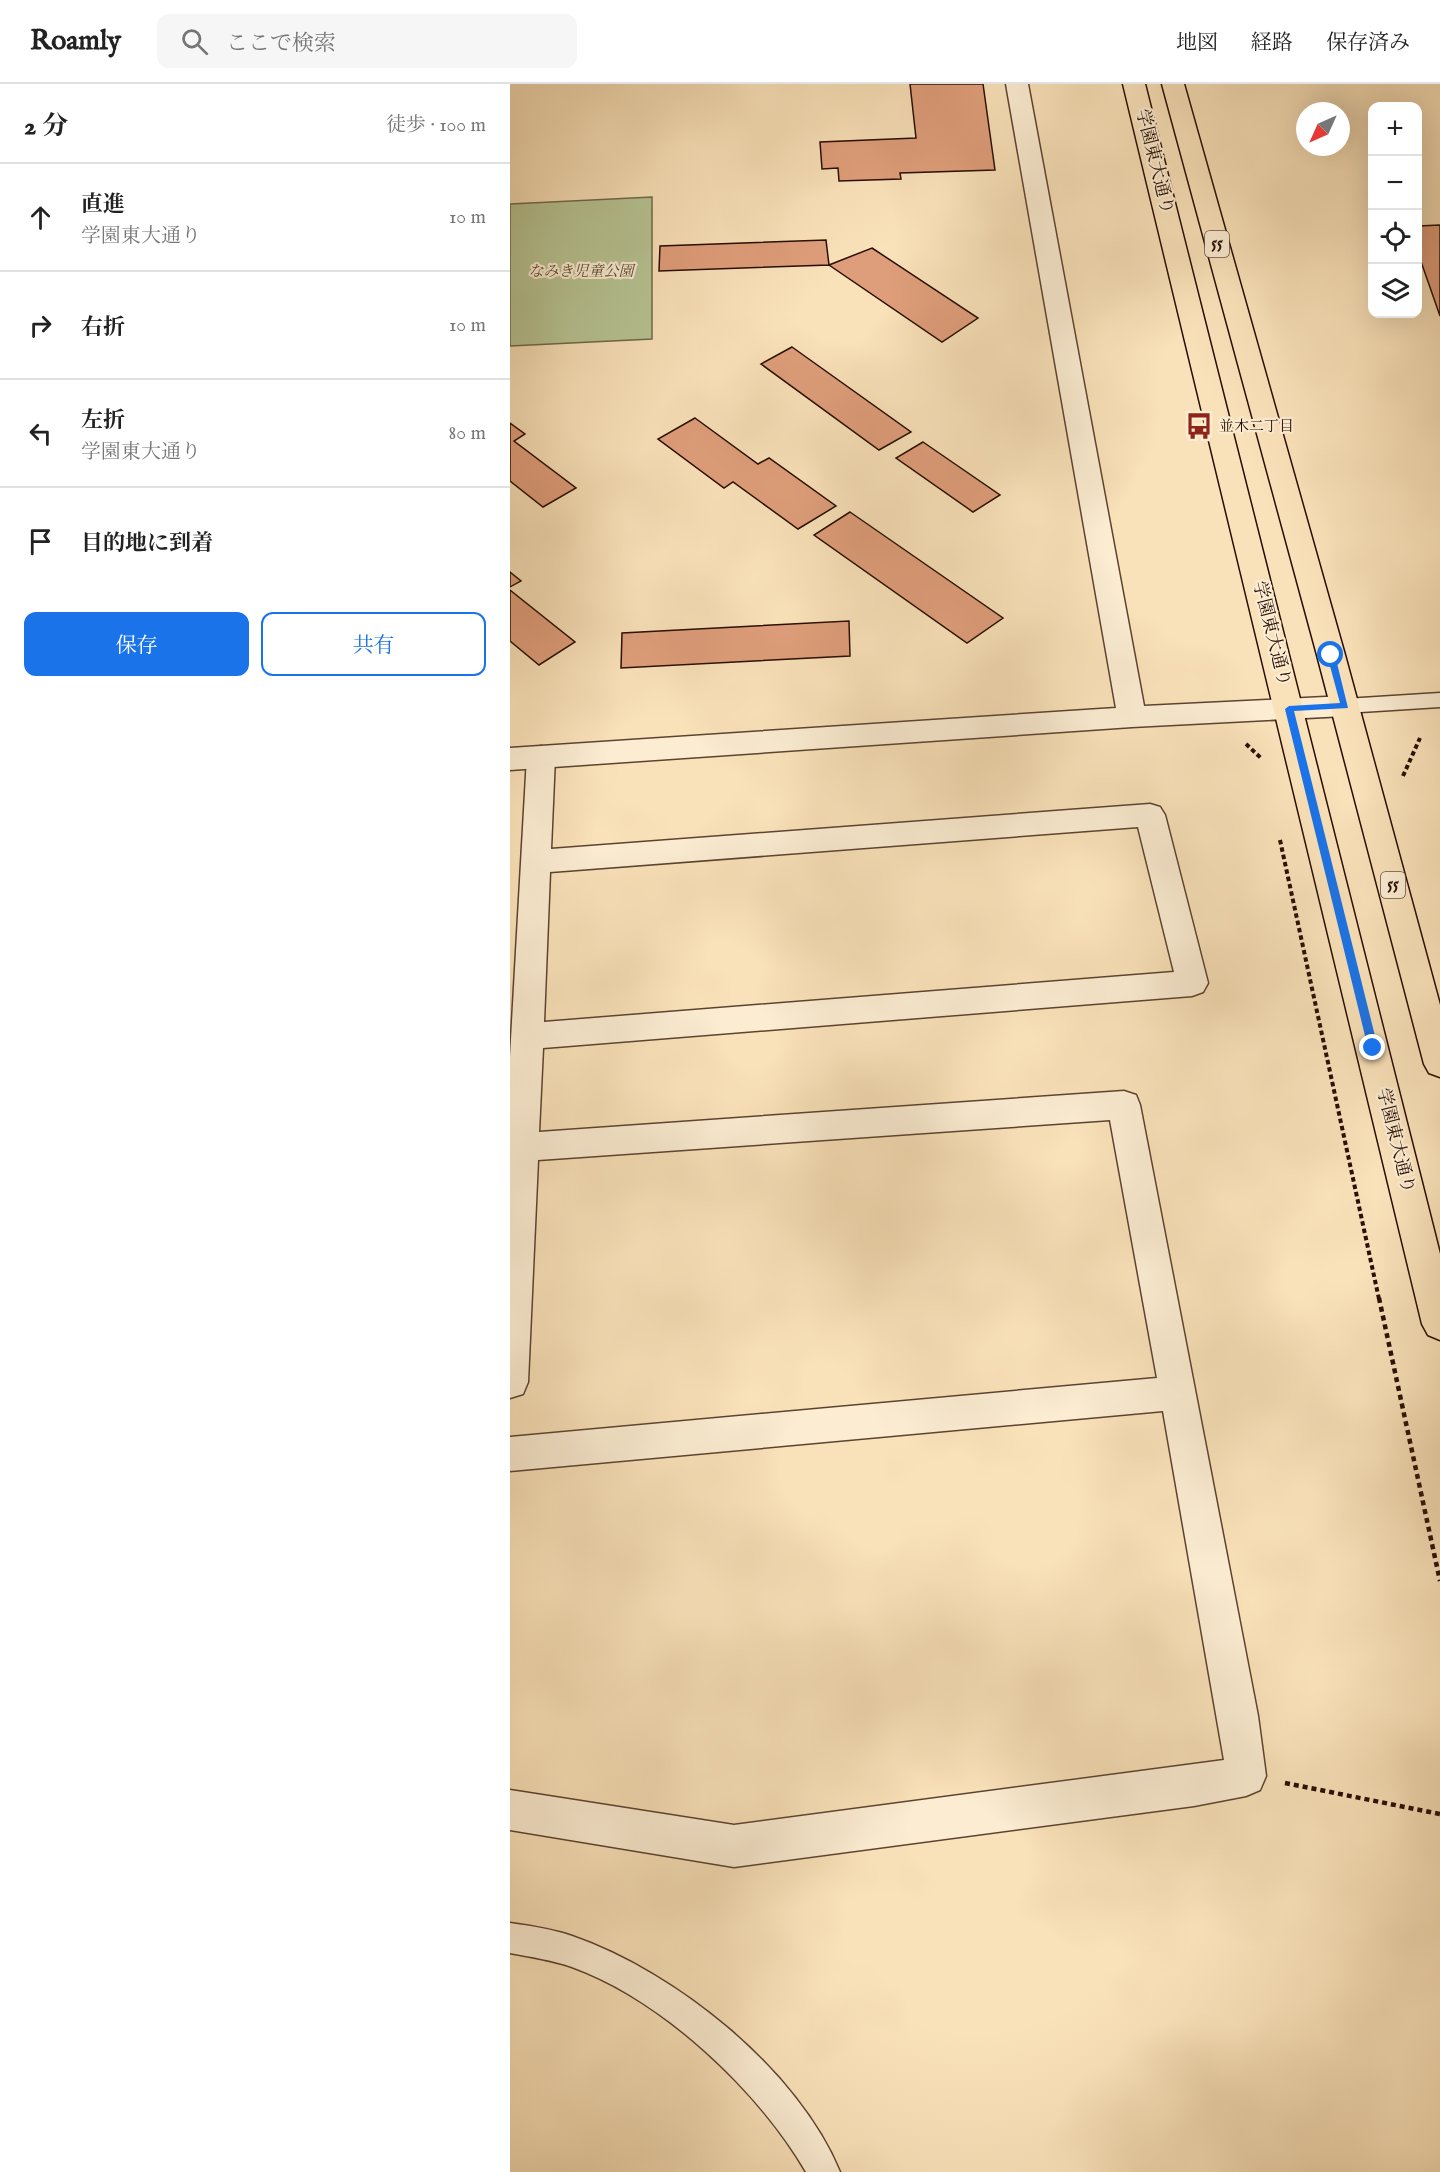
<!DOCTYPE html>
<html lang="ja">
<head>
<meta charset="utf-8">
<style>
	:root { --surface:#fff; --page:#f6f6f6; --text:#222; --muted:#767676; --line:#e0e0e0; --accent:#1a73e8 }
	body { margin:0; font-family:"IM FELL English","Noto Serif JP",serif; background:var(--page); color:var(--text) }
	.controls { position:absolute; right:18px; top:18px; display:grid; overflow:hidden; border-radius:12px; box-shadow:0 6px 24px #0002 }
	.controls button { width:54px; height:54px; display:grid; place-items:center; padding:0; border:0; border-bottom:2px solid var(--line); background:var(--surface); color:var(--text); font:30px sans-serif }
	.compass { position:absolute; left:786px; top:18px; width:54px; height:54px; border-radius:50%; background:var(--surface); box-shadow:0 6px 24px #0002; rotate:225deg }
	.stop { position:absolute; width:18px; height:18px; margin:-14px; border:4px solid #1a73e8; border-radius:50%; background:#fff }
	.stop.end { background:#1a73e8; border-color:#fff; box-shadow:0 2px 6px #0008 }
	.list { margin:0; padding:0; list-style:none }
	h2 { display:flex; justify-content:space-between; align-items:center; height:78px; margin:0; padding:0 24px; font-size:26px }
	h2 small { font-size:20px; font-weight:400; color:var(--muted) }
	.list li { display:grid; grid-template-columns:39px 1fr auto; gap:18px; align-items:center; box-sizing:border-box; height:108px; padding:0 24px; border-top:2px solid var(--line) }
	.list b { display:block; font-size:22px; white-space:nowrap }
	.list p { margin:0; font-size:20px; white-space:nowrap; color:var(--muted) }
	.list em { font-size:20px; font-style:normal; color:var(--muted) }
	.actions { display:flex; gap:12px; padding:18px 24px }
	.actions a { flex:1; padding:14px 0; border:2px solid var(--accent); border-radius:12px; text-align:center; font-size:21px; color:var(--accent) }
	.actions .main { background:var(--accent); color:#fff }
	.icon { flex:none; width:33px; height:33px; fill:none; stroke:currentColor; stroke-width:2; stroke-linecap:round; stroke-linejoin:round }
	.map { position:relative; flex:none; width:930px; height:2088px; overflow:hidden }
	header { display:flex; align-items:center; gap:36px; box-sizing:border-box; height:84px; padding:0 30px; background:var(--surface); border-bottom:2px solid var(--line) }
	header strong { font-size:28px }
	nav { display:flex; gap:33px; margin-inline-start:auto; font-size:21px }
	.search { width:420px; height:54px; background:var(--page); display:flex; align-items:center; gap:15px; box-sizing:border-box; padding:0 21px; border-radius:12px; color:var(--muted); font-size:22px }
	main { display:flex }
	aside { flex:1; background:var(--surface) }
	.map>svg:first-child { display:block }
	.green { fill:#b7c494; stroke:#70694c; stroke-width:1.5 }
	.building { fill:#df9e7b; stroke:#280e03; stroke-width:1.5 }
	.lines { fill:none; stroke-linecap:round; stroke-linejoin:round }
	.service-casing { stroke:#5c4330; stroke-width:3 }
	.minor-casing { stroke:#5c4330; stroke-width:3 }
	.tertiary-casing { stroke:#5c4330; stroke-width:3 }
	.primary-casing { stroke:#280e03; stroke-width:3 }
	.path-far1 { stroke:#280e03; stroke-width:4; stroke-dasharray:4.5 3; stroke-linecap:butt }
	.path { stroke:#280e03; stroke-width:4.5; stroke-dasharray:5 4; stroke-linecap:butt }
	.service { fill:#fbecd2; fill-rule:evenodd }
	.minor { fill:#fbecd2; fill-rule:evenodd }
	.tertiary { fill:#fbecd2; fill-rule:evenodd }
	.primary { fill:#f9e1b9; fill-rule:evenodd }
	.route { fill:#1a73e8 }
	.labels { text-anchor:middle; dominant-baseline:central; stroke-width:4.5; stroke-linejoin:round; paint-order:stroke }
	.far-park-label { font-size:15px; font-style:italic; fill:#5a4e36; stroke:#fbecd2 }
	.far-poi-label { font-size:15px; fill:#280e03; stroke:#fbecd2; text-anchor:start }
	.shield { fill:#fbecd2; stroke:#675141; stroke-width:1.5 }
	.shield-label { font-size:16px; font-weight:bold; fill:#280e03 }
	.street-label { font-size:18px; fill:#280e03; stroke:#fbecd2 }
</style>
</head>
<body>
<header>
<strong>Roamly</strong>
<div class="search"><svg class="icon" aria-label="search" viewBox="0 0 24 24"><circle cx="10" cy="10" r="6"/><path d="M15 15l6 6"/></svg>ここで検索</div>
<nav><a>地図</a><a>経路</a><a>保存済み</a></nav>
</header>
<main>
<aside>
<h2>2 分<small>徒歩 · 100 m</small></h2>
<ul class="list">
<li><svg class="icon" aria-label="ahead" viewBox="0 0 24 24"><path d="M12 20V5M6 11l6-6 6 6"/></svg><div><b>直進</b><p>学園東大通り</p></div><em>10 m</em></li>
<li><svg class="icon" aria-label="right" viewBox="0 0 24 24"><path d="M7 20v-9h11M14 6l5 5-5 5"/></svg><div><b>右折</b></div><em>10 m</em></li>
<li><svg class="icon" aria-label="left" viewBox="0 0 24 24"><path d="M17 20v-9H6M10 6l-5 5 5 5"/></svg><div><b>左折</b><p>学園東大通り</p></div><em>80 m</em></li>
<li><svg class="icon" aria-label="arrive" viewBox="0 0 24 24"><path d="M6 21V4h12l-3 4 3 4H6"/></svg><div><b>目的地に到着</b></div></li>
</ul>
<div class="actions"><a class="main">保存</a><a>共有</a></div>
</aside>
<div class="map">
<svg width="930" height="2088" viewBox="0 0 930 2088">
	<rect width="100%" height="100%" fill="#f9e1b9"/>
	<filter id="stains"><feTurbulence type="fractalNoise" baseFrequency=".00333" numOctaves="4"/><feColorMatrix values="0 0 0 0 .2 0 0 0 0 .09 0 0 0 0 .02 0 0 0 .5 -.17"/></filter>
	<radialGradient id="worn" r=".72"><stop offset=".6" stop-color="#630" stop-opacity="0"/><stop offset="1" stop-color="#630" stop-opacity=".3"/></radialGradient>
	<path class="green" d="M 142,113 L 142,255 L 0,262 L 0,120 Z"/>
	<path class="building" d="M 400,0 L 473,0 L 485,86 L 390,89 L 391,95 L 329,97 L 328,84 L 312,85 L 310,58 L 406,54 Z
		M 930,141 L 930,232 L 908,169 L 908,142 Z
		M 316,156 L 319,181 L 149,187 L 150,162 Z
		M 362,164 L 468,234 L 432,258 L 319,181 Z
		M 282,263 L 401,348 L 369,366 L 251,280 Z
		M 185,334 L 248,380 L 259,374 L 326,422 L 288,445 L 223,398 L 214,404 L 148,355 Z
		M 0,339 L 15,350 L 4,357 L 66,404 L 33,423 L 0,397 Z
		M 413,358 L 490,411 L 463,428 L 386,374 Z
		M 340,428 L 493,534 L 457,559 L 304,451 Z
		M 0,488 L 11,497 L 0,503 Z
		M 0,506 L 65,558 L 29,581 L 0,557 Z
		M 339,537 L 340,572 L 111,584 L 112,549 Z"/>
	<g class="lines">
		<defs>
			<path id="service" d="M 930,609 L 930,623 L 835,629 L 828,627 L 825,622 L 828,617 L 835,615 Z
				M 0,1839 C 21,1842 42,1845 62,1852 C 166,1888 288,1986 330,2088 L 296,2088 C 248,2006 153,1916 62,1883 C 42,1876 21,1873 0,1869 Z"/>
			<path id="minor" d="M 31,662 L 41,666 L 45,673 L 41,765 L 640,720 L 650,723 L 655,731 L 698,899 L 693,908 L 682,912 L 33,964 L 29,1048 L 614,1007 L 626,1011 L 630,1021 L 748,1632 L 756,1692 L 750,1706 L 736,1712 L 684,1722 L 224,1783 L 0,1746 L 0,1706 L 224,1741 L 714,1676 L 653,1327 L 0,1387 L 0,1353 L 647,1294 L 600,1036 L 28,1076 L 18,1298 L 13,1310 L 0,1314 L 0,973 L 17,673 L 21,666 ZM 628,743 L 664,888 L 34,938 L 40,788 Z"/>
			<path id="tertiary" d="M 496,0 L 518,0 L 634,622 L 835,612 L 845,615 L 849,622 L 845,629 L 835,632 L 622,643 L 0,686 L 0,664 L 606,624 Z"/>
			<path id="primary" d="M 613,0 L 635,0 L 930,1170 L 930,1256 L 918,1251 L 912,1240 Z
				M 652,0 L 674,0 L 835,571 L 930,921 L 930,993 L 919,989 L 914,980 L 807,571 Z"/>
		</defs>
		<use href="#service" class="service-casing"/>
		<use href="#minor" class="minor-casing"/>
		<use href="#tertiary" class="tertiary-casing"/>
		<use href="#primary" class="primary-casing"/>
		<path class="path-far1" d="M 736,660 L 752,675
			M 893,692 L 910,654
			M 770,756 L 869,1215"/>
		<path class="path" d="M 869,1214 L 930,1497
			M 775,1699 L 930,1730"/>
		<use href="#service" class="service"/>
		<use href="#minor" class="minor"/>
		<use href="#tertiary" class="tertiary"/>
		<use href="#primary" class="primary"/>
	</g>
	<path class="route" d="M 821,568 L 825,571 L 838,624 L 784,627 L 868,964 L 863,968 L 858,964 L 775,625 L 779,622 L 830,619 L 817,571 Z"/>
	<defs>
		<symbol id="bus-bare" viewBox="-9 -9 18 18"><path d="M-5-6H5V4H4V6H2V4H-2V6H-4V4H-5ZM-3.5-4V0h7V-4ZM-3.5 1.2v1.5H-2V1.2ZM2 1.2v1.5H3.5V1.2Z" fill="#8f2418" stroke="#fbecd2" stroke-width="2.5" paint-order="stroke"/></symbol>
	</defs>
	<g fill-rule="evenodd">
		<use href="#bus-bare" x="670" y="323" width="38" height="38"/>
	</g>
	<g class="labels">
		<g class="far-park-label">
			<text x="71" y="187">なみき児童公園</text>
		</g>
		<g class="far-poi-label">
			<text x="709" y="342">並木二丁目</text>
		</g>
		<g class="shield">
			<rect x="695" y="147" width="24" height="26" rx="4.5"/>
			<rect x="871" y="788" width="24" height="26" rx="4.5"/>
		</g>
		<g class="shield-label">
			<text x="707" y="160">55</text>
			<text x="883" y="801">55</text>
		</g>
		<g class="street-label">
			<text transform="translate(644 78) rotate(76)">学園東大通り</text>
			<text transform="translate(761 550) rotate(76)">学園東大通り</text>
			<text transform="translate(885 1057) rotate(76)">学園東大通り</text>
		</g>
	</g>
	<rect width="100%" height="100%" filter="url(#stains)"/>
	<rect width="100%" height="100%" fill="url(#worn)"/>
</svg>
<div class="controls">
<button>+</button>
<button>−</button>
<button><svg class="icon" aria-label="locate" viewBox="0 0 24 24"><circle cx="12" cy="12" r="6"/><path d="M12 2v4M12 18v4M2 12h4M18 12h4"/></svg></button>
<button><svg class="icon" aria-label="layers" viewBox="0 0 24 24"><path d="M12 4l9 5-9 5-9-5zM3 14l9 5 9-5"/></svg></button>
</div>
<svg class="compass" viewBox="-18 -18 36 36"><path d="M0-13l5 13h-10z" fill="#e53935"/><path d="M0 13l5-13h-10z" fill="#767676"/></svg>
<div class="stop" style="left:821px;top:571px"></div>
<div class="stop end" style="left:863px;top:964px"></div>
</div>
</main>
</body>
</html>
